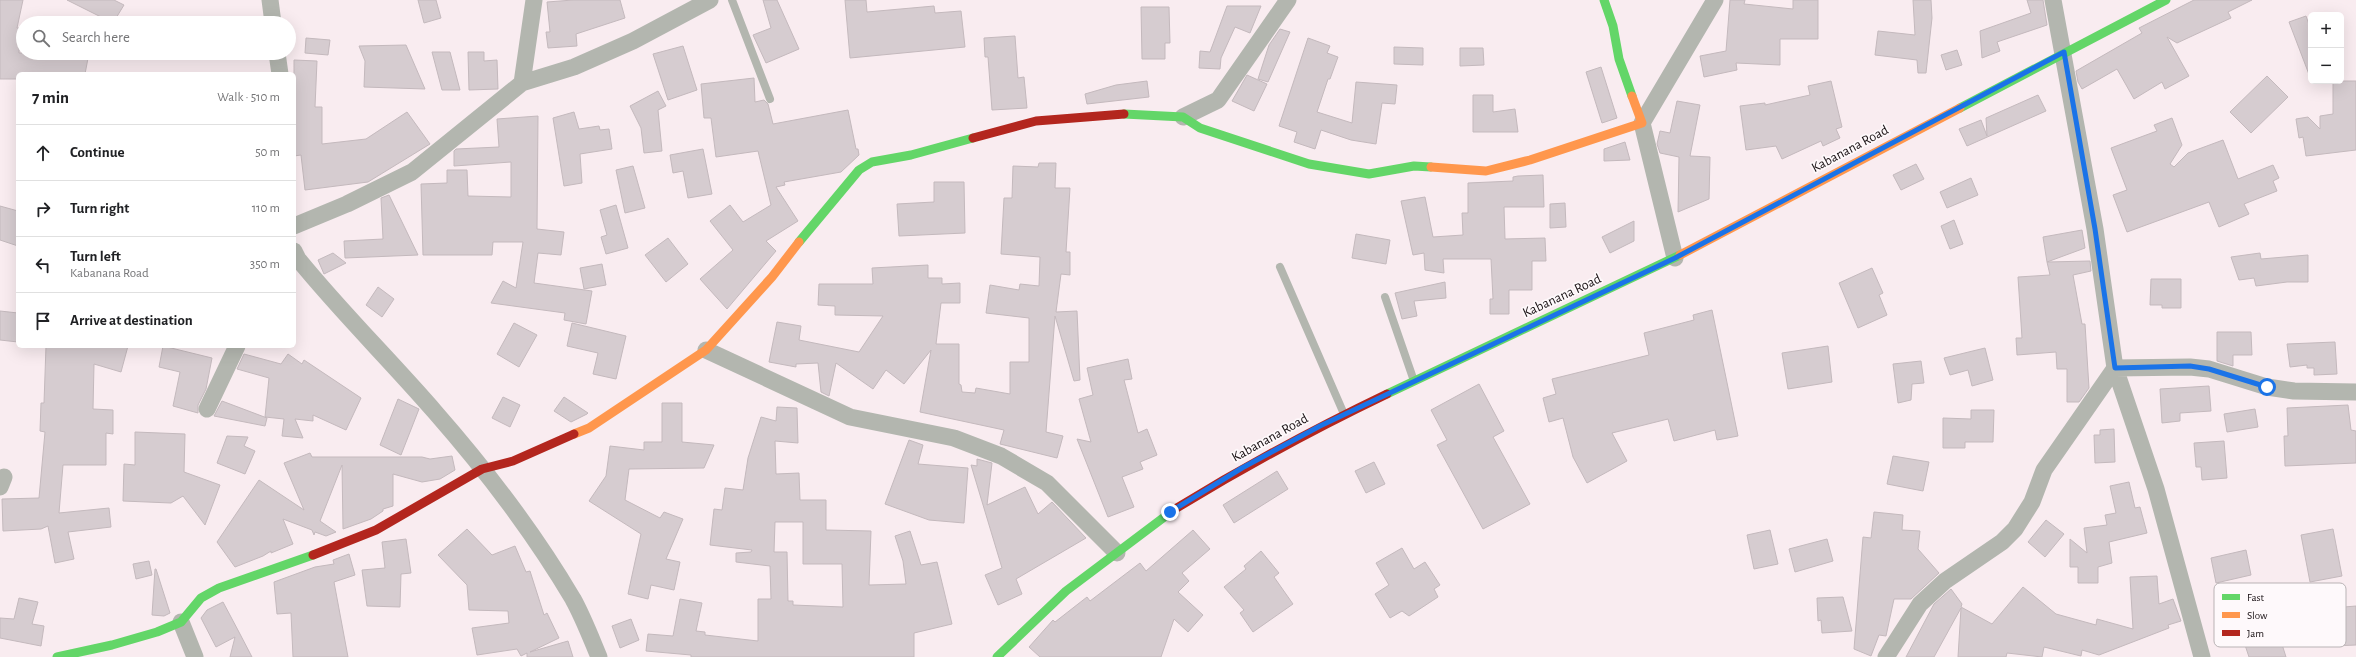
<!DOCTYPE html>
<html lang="en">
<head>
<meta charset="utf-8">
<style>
	:root { --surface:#fff; --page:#f2f2f2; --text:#202124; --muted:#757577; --line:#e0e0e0 }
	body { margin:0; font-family:"Alegreya Sans",sans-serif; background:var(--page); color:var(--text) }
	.controls { position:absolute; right:12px; top:12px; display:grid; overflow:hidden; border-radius:6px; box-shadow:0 4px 16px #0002 }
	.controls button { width:36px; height:36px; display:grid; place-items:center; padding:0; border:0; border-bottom:1px solid var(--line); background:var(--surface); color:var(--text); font:20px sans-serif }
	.stop { position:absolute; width:12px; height:12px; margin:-9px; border:3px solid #1a73e8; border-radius:50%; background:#fff }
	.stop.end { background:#1a73e8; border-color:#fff; box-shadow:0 1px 4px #0008 }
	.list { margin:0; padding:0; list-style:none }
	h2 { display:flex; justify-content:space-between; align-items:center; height:52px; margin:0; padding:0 16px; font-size:17px }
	h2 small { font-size:13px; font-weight:400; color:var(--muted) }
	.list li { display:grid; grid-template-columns:26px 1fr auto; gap:12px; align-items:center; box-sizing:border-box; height:56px; padding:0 16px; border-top:1px solid var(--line) }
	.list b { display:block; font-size:15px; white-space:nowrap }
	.list p { margin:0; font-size:13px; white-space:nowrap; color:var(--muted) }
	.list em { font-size:13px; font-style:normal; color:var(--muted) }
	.icon { flex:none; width:22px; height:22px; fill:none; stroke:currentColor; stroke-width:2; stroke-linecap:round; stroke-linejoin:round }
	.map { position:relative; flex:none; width:2356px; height:657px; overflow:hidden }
	.search { position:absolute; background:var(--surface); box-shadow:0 4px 16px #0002; left:16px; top:16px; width:280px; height:44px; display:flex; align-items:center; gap:10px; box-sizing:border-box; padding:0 14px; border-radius:22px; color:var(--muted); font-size:15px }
	.panel { position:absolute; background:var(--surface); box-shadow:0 4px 16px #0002; left:16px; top:72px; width:280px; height:276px; border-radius:6px }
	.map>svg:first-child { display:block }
	.building { fill:#d6ccd0; stroke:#c4b9bd; fill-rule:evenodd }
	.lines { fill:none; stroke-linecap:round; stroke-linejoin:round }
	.lane { stroke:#b3b6af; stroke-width:8 }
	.street { stroke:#b3b6af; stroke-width:17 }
	.fast { stroke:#63d668; stroke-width:9 }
	.slow { stroke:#ff974d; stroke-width:9 }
	.jam { stroke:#b3261e; stroke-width:9 }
	.route { stroke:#1a73e8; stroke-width:5 }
	.labels { text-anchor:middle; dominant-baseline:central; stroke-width:3.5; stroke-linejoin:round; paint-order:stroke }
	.street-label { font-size:14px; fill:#181013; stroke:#fef9fb }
	.key { fill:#fef9fb; stroke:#b9b3b5; stroke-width:1 }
	.key-label { font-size:11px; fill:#181013 }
</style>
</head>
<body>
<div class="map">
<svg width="2356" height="657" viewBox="0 0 2356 657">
	<rect width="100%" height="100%" fill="#f9ecf0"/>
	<path class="building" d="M 0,0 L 23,0 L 17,28 L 20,28 L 19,53 L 89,53 L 85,74 L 18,74 L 18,79 L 0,79 Z
		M 67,0 L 114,0 L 124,5 L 113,23 Z
		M 418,0 L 436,0 L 441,18 L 424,23 Z
		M 573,0 L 620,0 L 625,18 L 576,34 L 577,46 L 548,48 L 546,32 L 550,32 L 547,2 Z
		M 763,0 L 777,0 L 799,49 L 766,63 L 753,35 L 771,28 Z
		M 845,0 L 866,0 L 867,12 L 934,6 L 935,13 L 961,11 L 965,47 L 850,58 Z
		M 1730,0 L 1745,0 L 1744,4 L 1793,9 L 1793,0 L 1818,0 L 1818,39 L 1780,39 L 1780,65 L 1736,63 L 1737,70 L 1704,77 L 1700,56 L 1726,51 Z
		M 1913,0 L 1931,0 L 1932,18 L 1926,73 L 1918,73 L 1917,60 L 1875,55 L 1878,31 L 1915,35 Z
		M 2027,0 L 2043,0 L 2047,25 L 1997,42 L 2000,51 L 1982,58 L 1980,31 L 2031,13 Z
		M 2194,0 L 2252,0 L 2228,12 L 2231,18 L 2177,43 L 2167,37 L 2189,76 L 2165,89 L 2162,82 L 2134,99 L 2117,69 L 2082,89 L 2078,82 L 2076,71 L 2142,33 L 2139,28 Z
		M 1227,6 L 1261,6 L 1250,33 L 1235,27 L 1221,58 L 1220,69 L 1199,68 L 1200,51 L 1210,52 Z
		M 1141,7 L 1169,7 L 1170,43 L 1165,43 L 1165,59 L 1142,59 Z
		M 2306,16 L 2311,30 L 2310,77 L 2289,22 Z
		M 1280,29 L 1290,32 L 1268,82 L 1258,79 L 1269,45 Z
		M 1015,36 L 1018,78 L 1024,77 L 1027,108 L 992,110 L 988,57 L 985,57 L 984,38 Z
		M 306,38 L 330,40 L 328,55 L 305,53 Z
		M 1308,38 L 1330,46 L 1327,53 L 1338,57 L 1330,79 L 1328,79 L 1317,112 L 1352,123 L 1356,82 L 1397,85 L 1395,104 L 1382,103 L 1376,144 L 1351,140 L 1321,130 L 1315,149 L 1294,142 L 1297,132 L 1279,126 Z
		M 406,45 L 425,89 L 364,87 L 365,61 L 359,46 Z
		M 683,46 L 697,90 L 668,100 L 653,54 Z
		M 1394,47 L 1423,48 L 1423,65 L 1394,64 Z
		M 1460,48 L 1483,48 L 1484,65 L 1460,66 Z
		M 1957,50 L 1962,65 L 1946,70 L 1941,55 Z
		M 432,52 L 450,52 L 460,90 L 442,90 Z
		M 468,52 L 484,52 L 484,61 L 497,60 L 498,89 L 469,90 Z
		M 294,60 L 317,61 L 315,107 L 322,107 L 322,144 L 366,139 L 407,112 L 430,144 L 368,182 L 305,190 L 301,155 L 294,156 Z
		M 1601,67 L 1617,118 L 1602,123 L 1586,72 Z
		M 1247,75 L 1267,84 L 1254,111 L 1232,101 Z
		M 2267,76 L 2288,97 L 2251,133 L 2230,112 Z
		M 754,78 L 755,102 L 764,100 L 768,104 L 773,124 L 848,110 L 856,149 L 858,149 L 859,155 L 841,172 L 784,182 L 785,185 L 776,187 L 798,221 L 766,241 L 776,251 L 727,309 L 700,279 L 733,250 L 710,221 L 730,205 L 743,222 L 771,205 L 758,151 L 716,157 L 711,118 L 704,118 L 701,84 Z
		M 1147,81 L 1149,97 L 1087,104 L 1085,94 L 1116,85 Z
		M 1831,81 L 1842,127 L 1836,129 L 1840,138 L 1823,146 L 1821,141 L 1782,159 L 1776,146 L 1746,150 L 1740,106 L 1765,103 L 1765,105 L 1810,95 L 1808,86 Z
		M 2333,81 L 2356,81 L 2356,150 L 2306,156 L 2303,137 L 2299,138 L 2296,119 L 2308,117 L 2320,129 L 2320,116 L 2333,114 Z
		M 658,91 L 666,106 L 658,110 L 662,151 L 644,153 L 641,128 L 630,106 Z
		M 1473,95 L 1493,95 L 1493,112 L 1515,109 L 1518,132 L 1473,132 Z
		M 2038,95 L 2046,111 L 1967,146 L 1959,129 L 1981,120 L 1987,136 L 1986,118 Z
		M 1677,101 L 1700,105 L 1690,156 L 1710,157 L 1709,199 L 1678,212 L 1679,157 L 1660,153 L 1657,144 L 1660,131 L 1670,133 Z
		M 574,112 L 579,129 L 599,126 L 600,130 L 609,129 L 612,149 L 580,154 L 582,183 L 564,186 L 553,118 Z
		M 538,116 L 537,229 L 564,232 L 561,255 L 538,253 L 534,283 L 592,291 L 586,324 L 564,320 L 565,313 L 491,303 L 503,281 L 516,288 L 523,242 L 493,242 L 492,255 L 423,255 L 421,184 L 447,183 L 447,170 L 467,170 L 468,196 L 511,197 L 511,162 L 454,166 L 454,151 L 456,149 L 499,147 L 497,119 Z
		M 2172,118 L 2182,145 L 2170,164 L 2174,167 L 2188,153 L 2223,140 L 2238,179 L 2273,165 L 2279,178 L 2273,181 L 2277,191 L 2244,204 L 2249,214 L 2219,227 L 2209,202 L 2127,232 L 2113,195 L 2127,190 L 2111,148 L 2157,131 L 2154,125 Z
		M 1625,142 L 1630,160 L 1604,161 L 1604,149 Z
		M 703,149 L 712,194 L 688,198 L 683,171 L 673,173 L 670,155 Z
		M 1039,163 L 1056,163 L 1055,188 L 1070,188 L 1066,252 L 1070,252 L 1070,275 L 1061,274 L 1056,312 L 1077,311 L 1080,380 L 1074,381 L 1055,316 L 1046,432 L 1063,436 L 1057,458 L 1000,444 L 1004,430 L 920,412 L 931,350 L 904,384 L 886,370 L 873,389 L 836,363 L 829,396 L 821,392 L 818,363 L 796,364 L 796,367 L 769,362 L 777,322 L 801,326 L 799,340 L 859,352 L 883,316 L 835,315 L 835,306 L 818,305 L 819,284 L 873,284 L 872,268 L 928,265 L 928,278 L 942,278 L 942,284 L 960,283 L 960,303 L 941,303 L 936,344 L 959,344 L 959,384 L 961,385 L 962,392 L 975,393 L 976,388 L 1010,394 L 1010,362 L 1029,362 L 1029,318 L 986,313 L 990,285 L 1019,290 L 1020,284 L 1039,286 L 1040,257 L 1001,254 L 1004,198 L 1012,198 L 1013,166 L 1038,167 Z
		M 1916,164 L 1924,179 L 1901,190 L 1893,175 Z
		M 633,166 L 645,208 L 625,213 L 616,170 Z
		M 1543,175 L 1544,207 L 1504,207 L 1505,239 L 1545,238 L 1546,261 L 1532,261 L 1532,290 L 1509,290 L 1509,314 L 1490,314 L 1490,299 L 1493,299 L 1491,259 L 1443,259 L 1444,273 L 1425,270 L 1424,253 L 1413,255 L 1401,201 L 1425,197 L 1433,237 L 1463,235 L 1462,213 L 1468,213 L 1468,183 L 1513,181 L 1513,177 L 1518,176 Z
		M 1971,178 L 1978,195 L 1947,208 L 1940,192 Z
		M 934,182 L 964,182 L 965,233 L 899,236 L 897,204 L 934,202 Z
		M 389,195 L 418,255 L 345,258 L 344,241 L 383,239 L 381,198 Z
		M 1565,203 L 1566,227 L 1550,228 L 1550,204 Z
		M 616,205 L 628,248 L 606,254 L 601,237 L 607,235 L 600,210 Z
		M 0,206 L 18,211 L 18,246 L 0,240 Z
		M 1954,220 L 1963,244 L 1950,249 L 1941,226 Z
		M 1634,221 L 1634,241 L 1610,253 L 1602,237 Z
		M 2082,230 L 2085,248 L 2047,262 L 2043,237 Z
		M 1356,234 L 1390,240 L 1386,264 L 1352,258 Z
		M 668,238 L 688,264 L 666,282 L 645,255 Z
		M 333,253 L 346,263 L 324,274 L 318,260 Z
		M 2260,253 L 2261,259 L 2308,255 L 2308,282 L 2287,282 L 2256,286 L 2254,278 L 2239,280 L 2231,257 Z
		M 2090,261 L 2091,271 L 2073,275 L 2082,324 L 2085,324 L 2089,388 L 2079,402 L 2067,402 L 2067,369 L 2057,369 L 2056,352 L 2017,355 L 2016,338 L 2022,338 L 2018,277 L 2050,275 L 2047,262 Z
		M 602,264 L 606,285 L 584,289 L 580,268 Z
		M 1872,268 L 1883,293 L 1879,295 L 1887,315 L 1858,328 L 1839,283 Z
		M 2151,279 L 2181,279 L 2181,308 L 2162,308 L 2162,305 L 2150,305 Z
		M 1445,282 L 1446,298 L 1414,301 L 1417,316 L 1402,319 L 1395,293 Z
		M 378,287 L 394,299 L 382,317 L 366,305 Z
		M 1712,310 L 1738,436 L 1717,440 L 1715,430 L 1674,441 L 1668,419 L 1612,433 L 1627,461 L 1587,483 L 1573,457 L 1563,418 L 1549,422 L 1543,398 L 1556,394 L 1552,379 L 1649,355 L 1644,333 L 1694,320 L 1693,315 Z
		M 0,311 L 18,313 L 18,342 L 0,340 Z
		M 514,323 L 537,335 L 519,367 L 497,354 Z
		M 572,323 L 626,336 L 616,379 L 593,374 L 598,353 L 567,346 Z
		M 2217,332 L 2251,332 L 2252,355 L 2233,355 L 2233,366 L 2217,361 Z
		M 2335,342 L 2337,374 L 2314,375 L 2314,368 L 2307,368 L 2307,365 L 2290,367 L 2287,344 Z
		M 46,346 L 128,346 L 121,372 L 94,364 L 93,409 L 113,410 L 113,434 L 106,433 L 106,465 L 63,465 L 59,513 L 109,508 L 111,527 L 68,532 L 74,559 L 55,563 L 48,526 L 41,529 L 3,531 L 2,499 L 39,498 L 45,432 L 40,431 L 41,403 L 44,403 Z
		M 163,346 L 212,358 L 206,389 L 198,405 L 198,413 L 173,406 L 180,372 L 159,367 Z
		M 1828,346 L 1832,382 L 1788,389 L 1782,353 Z
		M 1985,348 L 1993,380 L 1972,386 L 1968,370 L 1950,375 L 1944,358 Z
		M 244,354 L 281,364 L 288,354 L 302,364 L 304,360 L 361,398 L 346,430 L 313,415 L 313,421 L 295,419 L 303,438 L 282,436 L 284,419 L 265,417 L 269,378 L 237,369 Z
		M 1128,359 L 1132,379 L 1124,380 L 1138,433 L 1147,429 L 1157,455 L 1140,462 L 1143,469 L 1122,477 L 1134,507 L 1108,517 L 1077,439 L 1091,442 L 1079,399 L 1093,395 L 1087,368 Z
		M 1921,361 L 1924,383 L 1912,384 L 1911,400 L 1898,403 L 1893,364 Z
		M 1479,384 L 1504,431 L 1493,437 L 1530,504 L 1483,529 L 1437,445 L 1447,440 L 1431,410 Z
		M 2209,386 L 2211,411 L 2180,413 L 2180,421 L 2162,423 L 2160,389 Z
		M 503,397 L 520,405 L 510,427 L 492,418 Z
		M 564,397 L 588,413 L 587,414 L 571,422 L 554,411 Z
		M 398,399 L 419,409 L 401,455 L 380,445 Z
		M 222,401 L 267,418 L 265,426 L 214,416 Z
		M 662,403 L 682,403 L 682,442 L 714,445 L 704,468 L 629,469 L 625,500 L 660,518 L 664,512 L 683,519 L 666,559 L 680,562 L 674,590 L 651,585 L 648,599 L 628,594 L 641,534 L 589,501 L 606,476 L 610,446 L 644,450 L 644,442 L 662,442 Z
		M 2348,405 L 2351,430 L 2356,431 L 2356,463 L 2285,466 L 2284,436 L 2288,436 L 2287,408 Z
		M 777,407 L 797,408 L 798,443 L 775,441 L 776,474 L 799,473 L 800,500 L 826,500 L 826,530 L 871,531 L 869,585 L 906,584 L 903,561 L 895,536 L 910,531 L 921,565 L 937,562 L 952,624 L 914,633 L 914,657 L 691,657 L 691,655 L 646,651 L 648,634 L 673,636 L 680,599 L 702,603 L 696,631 L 705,632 L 705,635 L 758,641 L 758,599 L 771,599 L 770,566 L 736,562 L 736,553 L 751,552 L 752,550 L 710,545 L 714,509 L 722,510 L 725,488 L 743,490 L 748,458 L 761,417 L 776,421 ZM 775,522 L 803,522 L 803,564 L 842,564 L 843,607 L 793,605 L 793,601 L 788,601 L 787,552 L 774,552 Z
		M 2255,409 L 2258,427 L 2227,432 L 2224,414 Z
		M 1971,410 L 1994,410 L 1993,442 L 1965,442 L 1965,448 L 1943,448 L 1943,418 L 1971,419 Z
		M 2114,429 L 2115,462 L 2095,463 L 2094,435 L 2100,435 L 2100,430 Z
		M 135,432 L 185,434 L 184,472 L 220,485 L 205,525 L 183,496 L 171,503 L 123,501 L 124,464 L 135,465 Z
		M 227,436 L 248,437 L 244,446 L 255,451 L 245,474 L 217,463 Z
		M 909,440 L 923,445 L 918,464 L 968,468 L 964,523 L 929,520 L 885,504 Z
		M 2224,441 L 2227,478 L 2202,480 L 2201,467 L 2196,467 L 2194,443 Z
		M 310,453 L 312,457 L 422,457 L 430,459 L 452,456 L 455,470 L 440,479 L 422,482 L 393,474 L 393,506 L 383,509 L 383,511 L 371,519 L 343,529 L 342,465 L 320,521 L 336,532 L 326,536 L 315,532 L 314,535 L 312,530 L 283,519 L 293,544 L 271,553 L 271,551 L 263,556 L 235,567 L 217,542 L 259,480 L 304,510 L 284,463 Z
		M 1893,456 L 1929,462 L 1923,491 L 1887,484 Z
		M 977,459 L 992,463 L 987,505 L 1025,487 L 1038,514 L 1052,502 L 1086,538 L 1016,579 L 1022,594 L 998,605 L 985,575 L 1002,568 L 971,465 L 977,466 Z
		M 1374,462 L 1385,484 L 1366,493 L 1355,471 Z
		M 1277,471 L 1288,489 L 1234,523 L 1223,505 Z
		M 2129,482 L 2135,508 L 2140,507 L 2147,533 L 2109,542 L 2112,563 L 2098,567 L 2098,583 L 2078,583 L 2078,567 L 2070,567 L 2070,539 L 2087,553 L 2084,528 L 2107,525 L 2105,515 L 2116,513 L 2110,486 Z
		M 1874,512 L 1903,515 L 1902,530 L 1920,531 L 1918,549 L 1939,573 L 1911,599 L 1894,599 L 1886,636 L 1879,635 L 1871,656 L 1854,649 L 1863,537 L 1871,538 Z
		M 2046,520 L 2064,534 L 2045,557 L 2028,542 Z
		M 467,529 L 492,555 L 515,546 L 526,572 L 530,571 L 544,615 L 547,613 L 559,638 L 530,652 L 568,641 L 573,657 L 527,657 L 527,653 L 521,656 L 517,649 L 477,655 L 472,628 L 509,623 L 508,611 L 469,610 L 467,585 L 438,555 Z
		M 2333,529 L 2342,576 L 2310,582 L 2301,535 Z
		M 1193,530 L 1210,549 L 1182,573 L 1189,581 L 1178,592 L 1203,615 L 1188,632 L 1174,619 L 1161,657 L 1040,657 L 1029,647 L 1053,620 L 1055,622 L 1087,597 L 1090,601 L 1140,563 L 1146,571 Z
		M 1770,530 L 1778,564 L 1754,569 L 1747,535 Z
		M 406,539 L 411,573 L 401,574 L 400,607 L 367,606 L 362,570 L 385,568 L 382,542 Z
		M 1827,539 L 1833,561 L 1795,572 L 1789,549 Z
		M 1402,548 L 1414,569 L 1425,562 L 1440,585 L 1434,589 L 1438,597 L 1409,616 L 1402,611 L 1390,618 L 1375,594 L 1389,585 L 1376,563 Z
		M 2246,550 L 2251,575 L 2216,583 L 2211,558 Z
		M 1261,551 L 1279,573 L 1274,577 L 1293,604 L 1253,632 L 1240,613 L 1244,610 L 1224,587 L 1246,569 L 1244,566 Z
		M 349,554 L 355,575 L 334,582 L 348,657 L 293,657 L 291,613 L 277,614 L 274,582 L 315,567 L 334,564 L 333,560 Z
		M 149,561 L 152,575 L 136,579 L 133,564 Z
		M 155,569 L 156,569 L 170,613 L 164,616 L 152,615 Z
		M 2157,576 L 2159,604 L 2173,599 L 2181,621 L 2168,625 L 2169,628 L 2099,655 L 2082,650 L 2081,656 L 2044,647 L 2042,657 L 2007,653 L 2006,657 L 1958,657 L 1961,608 L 1934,657 L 1906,657 L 1934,604 L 1951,589 L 1962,604 L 1961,607 L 1992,624 L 2023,587 L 2056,614 L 2096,625 L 2097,619 L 2133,629 L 2130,577 Z
		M 1843,597 L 1852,631 L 1822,633 L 1821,620 L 1818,621 L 1817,598 Z
		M 19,598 L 38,602 L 32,624 L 44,626 L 41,646 L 0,638 L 0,618 L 14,619 Z
		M 223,602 L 240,634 L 252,657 L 230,657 L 235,637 L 216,647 L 201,618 L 207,610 Z
		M 2329,604 L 2344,604 L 2344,607 L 2356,606 L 2356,645 L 2332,646 Z
		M 631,619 L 639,640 L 620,648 L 612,626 Z
		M 2274,619 L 2286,657 L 2249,657 L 2240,630 Z"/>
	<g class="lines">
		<path class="lane" d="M 732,0 L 770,99
			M 1280,267 L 1344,414
			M 1385,297 L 1414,381"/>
		<path class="street" d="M 270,0 L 273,23
			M 2053,0 L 2095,229 L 2115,368 L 2156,489 L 2202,657
			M 277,53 L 280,74
			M 522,83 L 534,0
			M 1183,117 L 1218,100 L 1288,0
			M 294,226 L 347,204 L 412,172 L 522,83 L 574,67 L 633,41 L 710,0
			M 294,251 L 298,259 C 341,312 390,360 435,412 C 485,469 534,533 573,599 C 583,617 591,638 599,657
			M 1675,258 L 1642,123 L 1715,0
			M 706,350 L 850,417 L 954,438 L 1001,456 L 1047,483 L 1117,553
			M 207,409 L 237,346
			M 0,487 L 4,477
			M 181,622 L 195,657
			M 1886,657 L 1920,604 L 1945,581 L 2002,542 L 2015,529 L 2032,502 L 2044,470 L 2115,368 L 2190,367 L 2209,369 L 2267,387 L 2294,391 L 2356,392"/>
		<path class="fast" d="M 1604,0 L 1613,26 L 1619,59 L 1632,96
			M 1960,108 L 2166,0
			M 1124,114 L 1183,117 L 1200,128 L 1309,164 L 1369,174 L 1414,166 L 1431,167
			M 799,242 L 859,170 L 872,162 L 911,155 L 973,138
			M 1387,394 L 1680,255
			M 57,657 L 112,645 L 157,632 L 181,622 L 201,598 L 219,588 L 313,555
			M 997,657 L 1066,591 L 1175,509"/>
		<path class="slow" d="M 1431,167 L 1486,171 L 1530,160 L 1642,123 L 1632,96
			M 1680,255 L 1960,108
			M 574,434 L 589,428 L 706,350 L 772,277 L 799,242"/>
		<path class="jam" d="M 973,138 L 1036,121 L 1124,114
			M 1175,509 C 1244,467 1314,429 1387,394
			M 313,555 L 376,530 L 482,469 L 513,461 L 574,434"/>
	</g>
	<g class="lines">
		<path class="route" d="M 1170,512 L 1242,468 L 1320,426 L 1675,258 L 2064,52 L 2095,229 L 2115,368 L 2190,366 L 2209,369 L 2267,387"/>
	</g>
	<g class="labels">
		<g class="street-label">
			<text transform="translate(1850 149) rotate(-28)">Kabanana Road</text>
			<text transform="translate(1562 296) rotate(-25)">Kabanana Road</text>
			<text transform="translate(1270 438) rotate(-29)">Kabanana Road</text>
		</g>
	</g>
	<rect x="2214" y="583" width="132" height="64" rx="6" class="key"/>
	<rect x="2222" y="594" width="18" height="6" fill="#63d668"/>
	<rect x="2222" y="612" width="18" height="6" fill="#ff974d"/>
	<rect x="2222" y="630" width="18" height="6" fill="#b3261e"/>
	<g class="key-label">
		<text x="2247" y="601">Fast</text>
		<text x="2247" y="619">Slow</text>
		<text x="2247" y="637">Jam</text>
	</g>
</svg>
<div class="controls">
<button>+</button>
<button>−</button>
</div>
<div class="stop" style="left:2267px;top:387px"></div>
<div class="stop end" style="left:1170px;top:512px"></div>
<div class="search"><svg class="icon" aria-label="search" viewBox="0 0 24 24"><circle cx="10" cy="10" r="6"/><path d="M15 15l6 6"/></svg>Search here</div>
<section class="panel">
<h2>7 min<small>Walk · 510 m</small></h2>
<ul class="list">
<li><svg class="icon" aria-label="ahead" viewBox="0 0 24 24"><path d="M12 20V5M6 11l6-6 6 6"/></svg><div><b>Continue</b></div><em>50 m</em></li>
<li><svg class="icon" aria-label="right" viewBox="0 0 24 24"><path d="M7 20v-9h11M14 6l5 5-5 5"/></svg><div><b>Turn right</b></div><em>110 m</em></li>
<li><svg class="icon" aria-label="left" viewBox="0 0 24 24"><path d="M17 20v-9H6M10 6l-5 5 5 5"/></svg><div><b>Turn left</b><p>Kabanana Road</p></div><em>350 m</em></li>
<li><svg class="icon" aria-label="arrive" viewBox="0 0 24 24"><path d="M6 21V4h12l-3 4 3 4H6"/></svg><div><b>Arrive at destination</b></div></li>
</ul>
</section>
</div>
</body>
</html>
